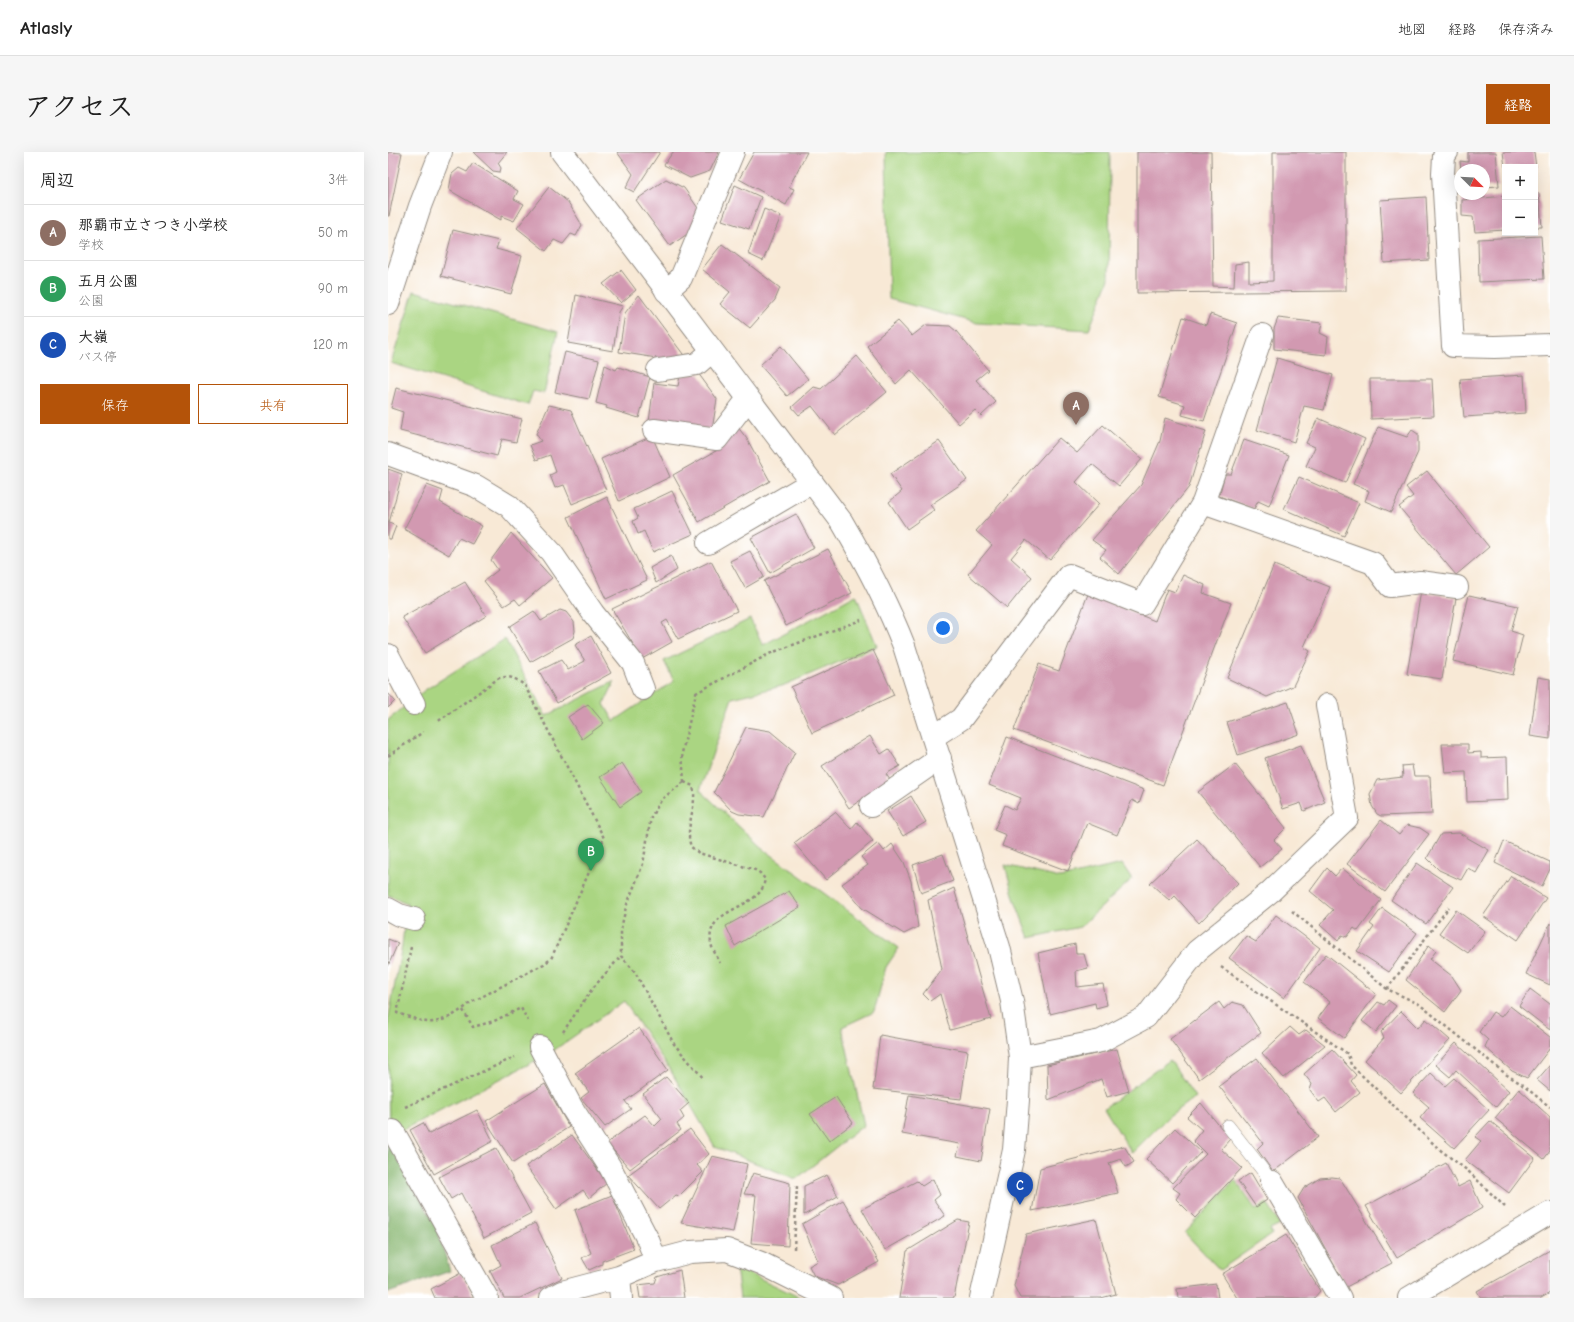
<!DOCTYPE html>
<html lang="ja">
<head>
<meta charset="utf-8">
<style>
	:root { --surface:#fff; --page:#f6f6f6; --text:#222; --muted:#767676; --line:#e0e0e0; --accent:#b45309 }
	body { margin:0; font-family:"Comic Neue","Klee One",sans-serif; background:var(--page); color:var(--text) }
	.controls { position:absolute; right:12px; top:12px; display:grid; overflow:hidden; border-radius:0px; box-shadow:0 4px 16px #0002 }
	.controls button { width:36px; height:36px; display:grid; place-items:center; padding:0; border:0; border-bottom:1px solid var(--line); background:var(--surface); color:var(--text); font:20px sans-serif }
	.compass { position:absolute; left:1066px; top:12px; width:36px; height:36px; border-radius:50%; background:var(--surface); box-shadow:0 4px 16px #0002; rotate:114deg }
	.you { position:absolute; left:555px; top:476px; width:14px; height:14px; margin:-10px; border:3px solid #fff; border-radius:50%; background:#1a73e8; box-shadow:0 0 0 6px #1a73e833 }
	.badge { display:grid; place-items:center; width:26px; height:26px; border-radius:50%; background:var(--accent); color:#fff; font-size:13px; font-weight:700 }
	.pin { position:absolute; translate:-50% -33px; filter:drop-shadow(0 1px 2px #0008) }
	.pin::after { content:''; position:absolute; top:21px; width:14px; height:12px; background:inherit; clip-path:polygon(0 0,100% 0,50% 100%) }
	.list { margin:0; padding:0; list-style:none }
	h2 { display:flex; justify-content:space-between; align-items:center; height:52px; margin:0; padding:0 16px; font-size:17px }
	h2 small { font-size:13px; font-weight:400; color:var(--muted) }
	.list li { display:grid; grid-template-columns:26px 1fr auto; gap:12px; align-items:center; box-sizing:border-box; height:56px; padding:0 16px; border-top:1px solid var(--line) }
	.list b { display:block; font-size:15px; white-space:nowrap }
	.list p { margin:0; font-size:13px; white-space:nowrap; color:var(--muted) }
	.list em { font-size:13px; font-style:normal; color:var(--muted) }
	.actions { display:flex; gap:8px; padding:12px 16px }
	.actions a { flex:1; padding:9px 0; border:1px solid var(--accent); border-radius:0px; text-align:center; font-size:14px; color:var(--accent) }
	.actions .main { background:var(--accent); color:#fff }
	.map { position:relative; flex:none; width:1162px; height:1146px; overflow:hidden; border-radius:0px }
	header { display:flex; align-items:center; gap:24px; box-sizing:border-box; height:56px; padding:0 20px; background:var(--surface); border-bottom:1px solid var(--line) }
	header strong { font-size:19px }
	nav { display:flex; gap:22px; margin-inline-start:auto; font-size:14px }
	.intro { display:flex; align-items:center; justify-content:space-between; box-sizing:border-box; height:96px; padding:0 24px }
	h1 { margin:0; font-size:28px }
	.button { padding:10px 18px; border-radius:0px; background:var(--accent); color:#fff; font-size:14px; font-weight:700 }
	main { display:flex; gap:24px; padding:0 24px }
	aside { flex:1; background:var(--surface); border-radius:0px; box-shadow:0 4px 16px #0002 }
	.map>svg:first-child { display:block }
	.green { fill:#aad582; stroke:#6a8056 }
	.forest { fill:#87b670; stroke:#59704e }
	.building { fill:#d299b1 }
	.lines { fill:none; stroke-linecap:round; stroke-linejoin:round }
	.lane-casing { stroke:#928a80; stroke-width:14 }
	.street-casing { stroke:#928a80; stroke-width:24 }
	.secondary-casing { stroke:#928a80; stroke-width:24 }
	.path { stroke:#928a80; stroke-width:2.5; stroke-dasharray:3 3; stroke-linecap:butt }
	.lane { stroke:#fff; stroke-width:13 }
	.street { stroke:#fff; stroke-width:22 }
	.secondary { stroke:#fff; stroke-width:22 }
</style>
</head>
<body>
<header>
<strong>Atlasly</strong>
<nav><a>地図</a><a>経路</a><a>保存済み</a></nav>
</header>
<div class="intro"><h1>アクセス</h1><a class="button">経路</a></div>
<main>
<aside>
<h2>周辺<small>3件</small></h2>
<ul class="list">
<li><span class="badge" style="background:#8d6e63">A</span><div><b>那覇市立さつき小学校</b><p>学校</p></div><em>50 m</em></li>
<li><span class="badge" style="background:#2e9e5b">B</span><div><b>五月公園</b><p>公園</p></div><em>90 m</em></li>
<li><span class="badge" style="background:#1a4fb4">C</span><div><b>大嶺</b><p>バス停</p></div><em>120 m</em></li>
</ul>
<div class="actions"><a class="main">保存</a><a>共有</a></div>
</aside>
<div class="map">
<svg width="1162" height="1146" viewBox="0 0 1162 1146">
	<rect width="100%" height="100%" fill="#fff"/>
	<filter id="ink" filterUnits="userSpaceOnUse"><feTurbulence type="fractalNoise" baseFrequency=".025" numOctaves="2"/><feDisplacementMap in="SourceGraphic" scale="8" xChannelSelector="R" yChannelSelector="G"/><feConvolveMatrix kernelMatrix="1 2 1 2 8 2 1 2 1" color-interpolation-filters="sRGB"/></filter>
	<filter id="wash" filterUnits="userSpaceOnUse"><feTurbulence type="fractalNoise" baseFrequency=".012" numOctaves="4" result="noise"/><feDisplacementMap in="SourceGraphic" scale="16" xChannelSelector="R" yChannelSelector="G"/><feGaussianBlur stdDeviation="0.9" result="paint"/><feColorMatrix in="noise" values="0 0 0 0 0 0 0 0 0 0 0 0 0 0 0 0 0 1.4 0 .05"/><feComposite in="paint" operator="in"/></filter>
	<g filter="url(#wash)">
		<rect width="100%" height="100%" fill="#f8e9d6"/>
		<path class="green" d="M 498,0 L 722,0 L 721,127 L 701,178 L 589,171 L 501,147 Z
			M 26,139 L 170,180 L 156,241 L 145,239 L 140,253 L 3,211 Z
			M 468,443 L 489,494 L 394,534 L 344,546 L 312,638 L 374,696 L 511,796 L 498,815 L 486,860 L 454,875 L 476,973 L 408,1027 L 327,995 L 284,921 L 236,849 L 162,901 L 1,985 L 0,869 L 14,793 L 19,751 L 0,743 L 0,568 L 37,538 L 117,487 L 158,564 L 227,529 L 216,552 L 226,569 L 286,529 L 276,509 L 362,467 L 375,493 Z
			M 734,712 L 744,727 L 692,775 L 641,786 L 626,746 L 617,713 L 672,726 Z
			M 782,908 L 807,945 L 781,964 L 744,1001 L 716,956 Z
			M 847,1028 L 868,1058 L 879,1051 L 892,1073 L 882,1078 L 884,1082 L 832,1118 L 797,1081 Z
			M 348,1115 L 413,1146 L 352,1146 Z"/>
		<path class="forest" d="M 0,990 L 48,1074 L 62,1119 L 0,1141 Z"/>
		<g id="blocks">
			<path class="building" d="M 0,0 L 14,1 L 1,64 L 0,64 Z
				M 85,0 L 119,0 L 110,11 L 113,16 L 112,20 L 105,19 Z
				M 229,0 L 272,0 L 246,40 L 238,36 L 245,22 Z
				M 285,0 L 331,0 L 322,19 L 302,26 L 276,13 Z
				M 366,0 L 419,0 L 401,35 L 406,37 L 398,53 L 351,27 Z
				M 749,0 L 823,0 L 825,134 L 846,135 L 847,112 L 861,110 L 861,130 L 885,129 L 885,0 L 958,0 L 958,139 L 749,141 Z
				M 1080,0 L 1108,0 L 1111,34 L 1096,35 L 1096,18 L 1073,18 L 1072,9 L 1080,10 Z
				M 1115,0 L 1146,0 L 1148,15 L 1117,15 Z
				M 85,11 L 130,39 L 126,47 L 136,52 L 126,69 L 113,64 L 113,68 L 61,38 L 64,22 L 71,16 L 79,20 Z
				M 278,27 L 296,36 L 312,59 L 305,78 L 282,94 L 248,48 Z
				M 347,33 L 373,45 L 361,77 L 334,68 Z
				M 161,35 L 180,50 L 194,73 L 188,84 L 183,82 L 175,92 L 166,88 L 158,99 L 129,76 Z
				M 1147,41 L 1151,41 L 1154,75 L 1147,75 Z
				M 1117,44 L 1117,78 L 1087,80 L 1085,65 L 1074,64 L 1074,48 Z
				M 1038,45 L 1041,108 L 996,111 L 992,48 Z
				M 376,57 L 393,64 L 375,109 L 360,102 Z
				M 65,78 L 111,89 L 108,97 L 134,104 L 123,142 L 53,124 Z
				M 1153,84 L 1156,127 L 1091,130 L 1090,87 Z
				M 334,92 L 392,136 L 387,148 L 362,176 L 332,152 L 342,140 L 314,117 Z
				M 233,118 L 248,138 L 233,151 L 215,132 Z
				M 188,143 L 235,154 L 231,160 L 225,199 L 180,191 Z
				M 251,143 L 298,206 L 275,207 L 231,200 L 237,161 Z
				M 822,162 L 849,171 L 816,269 L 794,263 L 797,253 L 771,245 L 795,165 L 818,173 Z
				M 890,166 L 934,171 L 932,181 L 940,185 L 938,203 L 886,197 L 886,177 Z
				M 510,169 L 524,184 L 538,173 L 562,174 L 568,179 L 600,218 L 588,228 L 608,250 L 593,264 L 587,258 L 571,272 L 523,218 L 508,232 L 479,194 Z
				M 393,194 L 420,227 L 399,244 L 372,213 Z
				M 177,200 L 211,208 L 201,247 L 167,240 Z
				M 469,204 L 499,240 L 447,283 L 424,254 L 411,263 L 404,255 L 426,235 L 433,237 Z
				M 889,206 L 945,223 L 936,258 L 916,254 L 906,290 L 869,278 Z
				M 217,213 L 228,218 L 230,215 L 262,225 L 251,266 L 218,256 L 219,254 L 208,251 Z
				M 310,221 L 329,247 L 324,278 L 261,270 L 266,231 L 290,234 L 292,224 Z
				M 1136,223 L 1138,261 L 1076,265 L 1072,227 Z
				M 982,227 L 1044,227 L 1046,264 L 983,267 Z
				M 8,236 L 134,267 L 128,290 L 114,287 L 109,304 L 12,279 L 15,260 L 3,256 Z
				M 161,253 L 183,258 L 218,338 L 184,352 L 176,333 L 167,336 L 162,323 L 168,320 L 162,303 L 148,308 L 142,293 L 153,289 L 148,282 Z
				M 777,266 L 818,279 L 801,335 L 731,422 L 712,405 L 718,398 L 704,388 L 753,333 L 772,289 Z
				M 930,266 L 977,287 L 957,331 L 918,314 L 927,295 L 918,291 Z
				M 715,273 L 754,307 L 731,334 L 704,312 L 688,330 L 711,352 L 662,408 L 638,388 L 623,406 L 644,425 L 619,456 L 580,422 L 604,393 L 588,379 L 671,286 L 689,301 Z
				M 349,274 L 359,287 L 382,329 L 311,370 L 285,323 L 335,295 Z
				M 990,275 L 1019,285 L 1024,278 L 1030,282 L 1030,300 L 1003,360 L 977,349 L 981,339 L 965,332 Z
				M 264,284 L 282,325 L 231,349 L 213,307 Z
				M 856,288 L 901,303 L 881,354 L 870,349 L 866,357 L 831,344 L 837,322 L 843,322 Z
				M 551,289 L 579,328 L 542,353 L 546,358 L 519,377 L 501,350 L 514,339 L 502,322 Z
				M 0,317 L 14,322 L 1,371 L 8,374 L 3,387 L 0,387 Z
				M 1039,319 L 1101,395 L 1068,423 L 1011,355 L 1025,344 L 1018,335 Z
				M 911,325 L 971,351 L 956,384 L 896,357 Z
				M 39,333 L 55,339 L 52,350 L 94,374 L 84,392 L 71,386 L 61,403 L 16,377 Z
				M 284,339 L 305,382 L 265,400 L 256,379 L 250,382 L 245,369 L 250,366 L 246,357 Z
				M 219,345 L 259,428 L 218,447 L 180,365 Z
				M 408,362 L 426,396 L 382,421 L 363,386 Z
				M 123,381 L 164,426 L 132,453 L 127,447 L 116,454 L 96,429 L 110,418 L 103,408 Z
				M 440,397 L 464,441 L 398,474 L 376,429 Z
				M 362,399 L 376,425 L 357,436 L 342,409 Z
				M 283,404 L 289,418 L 268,431 L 262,416 Z
				M 323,409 L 349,459 L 290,487 L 279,468 L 274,471 L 284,490 L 254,507 L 224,457 Z
				M 886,413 L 942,435 L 916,495 L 922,499 L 905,534 L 879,545 L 839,526 Z
				M 795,423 L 817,433 L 815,441 L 843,451 L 775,633 L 626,578 L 651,512 L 671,519 L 700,442 L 767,469 L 779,437 L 787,440 Z
				M 77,430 L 98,464 L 37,501 L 14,465 Z
				M 1033,439 L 1068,446 L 1054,527 L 1019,522 Z
				M 1081,443 L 1130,454 L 1123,479 L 1135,483 L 1125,523 L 1065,509 Z
				M 172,458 L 178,460 L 186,470 L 187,479 L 185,486 L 142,510 L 121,475 L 146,459 L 153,469 Z
				M 203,484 L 223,521 L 169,551 L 151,519 L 173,508 L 180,518 L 197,509 L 187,493 Z
				M 485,498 L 506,543 L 424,581 L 403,535 Z
				M 1150,525 L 1162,527 L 1162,587 L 1142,584 Z
				M 0,541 L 7,549 L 0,556 Z
				M 900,550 L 911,582 L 850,603 L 839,570 Z
				M 200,552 L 216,571 L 194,587 L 180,565 Z
				M 358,575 L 382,579 L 407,600 L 376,665 L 351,662 L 344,659 L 326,640 Z
				M 482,584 L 493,602 L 501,597 L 512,614 L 498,622 L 502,628 L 461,656 L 434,614 Z
				M 619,585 L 756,638 L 751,652 L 744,648 L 729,683 L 699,671 L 680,719 L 614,694 L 618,683 L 606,678 L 617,653 L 627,658 L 633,646 L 601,633 Z
				M 1054,592 L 1080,592 L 1080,601 L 1093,600 L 1093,606 L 1119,605 L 1120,648 L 1079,650 L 1078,620 L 1057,621 Z
				M 913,593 L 937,650 L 916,659 L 913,651 L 895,657 L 877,606 Z
				M 234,611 L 253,640 L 232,655 L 212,625 Z
				M 847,612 L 898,676 L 886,688 L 894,697 L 872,715 L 810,640 Z
				M 1024,613 L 1026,624 L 1042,624 L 1044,662 L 993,664 L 989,662 L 984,654 L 982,642 L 989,628 L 1015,625 L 1014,614 Z
				M 523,644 L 538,670 L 515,684 L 499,659 Z
				M 447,660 L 463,677 L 469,670 L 485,689 L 438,728 L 406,691 Z
				M 993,668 L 1011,683 L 1019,673 L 1032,676 L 1041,682 L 997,740 L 959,712 Z
				M 1071,681 L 1101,698 L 1088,721 L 1080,716 L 1073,728 L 1051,718 L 1039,706 L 1053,682 Z
				M 809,687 L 850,731 L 811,771 L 787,744 L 782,749 L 762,731 Z
				M 1116,689 L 1162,710 L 1162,717 L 1154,734 L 1107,711 Z
				M 490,691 L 496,699 L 504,692 L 516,710 L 523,729 L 530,775 L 516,782 L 474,756 L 454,732 L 480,713 L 473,705 Z
				M 555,702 L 565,729 L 533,741 L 525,713 Z
				M 1029,711 L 1065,735 L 1038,772 L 1003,748 Z
				M 939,716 L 947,724 L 954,716 L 993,748 L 970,779 L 966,776 L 959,785 L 954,783 L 950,789 L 932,773 L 945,758 L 922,739 Z
				M 1123,724 L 1158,746 L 1130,788 L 1095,764 Z
				M 566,736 L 603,867 L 562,878 L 552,842 L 542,849 L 535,842 L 554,817 L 540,748 Z
				M 401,739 L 412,755 L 347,794 L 338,774 Z
				M 994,756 L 1029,781 L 1001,820 L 969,799 L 986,775 L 982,772 Z
				M 1068,758 L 1097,779 L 1080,801 L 1051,781 Z
				M 888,763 L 932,796 L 896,846 L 841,806 L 858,784 L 868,790 Z
				M 1162,771 L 1162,833 L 1138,822 Z
				M 0,787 L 10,791 L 0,814 Z
				M 687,792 L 688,802 L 696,802 L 700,816 L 688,819 L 689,835 L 715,832 L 719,853 L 708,856 L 707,851 L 662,862 L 650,801 Z
				M 1041,793 L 1048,799 L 1042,807 L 1064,824 L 1073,838 L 1057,860 L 1018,828 Z
				M 938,802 L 988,842 L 956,886 L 930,866 L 942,850 L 916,830 Z
				M 1142,837 L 1162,852 L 1162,878 L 1131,854 Z
				M 1000,848 L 1008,854 L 988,880 L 974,869 L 990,850 L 996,853 Z
				M 831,850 L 836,857 L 844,850 L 855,853 L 873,881 L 811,927 L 782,887 Z
				M 1122,854 L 1162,885 L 1162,896 L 1139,926 L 1124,919 L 1097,895 L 1100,888 L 1091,880 L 1105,860 L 1113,865 Z
				M 1013,859 L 1030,876 L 1038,867 L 1062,888 L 1013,941 L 977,908 L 996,886 L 993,880 Z
				M 902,875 L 911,883 L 918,878 L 937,893 L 896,926 L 874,901 Z
				M 251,876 L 280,918 L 237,949 L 243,957 L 217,975 L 193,946 L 201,940 L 187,921 Z
				M 492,883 L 580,899 L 573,947 L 485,937 Z
				M 1068,891 L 1121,939 L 1108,955 L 1068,918 L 1062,925 L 1048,913 Z
				M 729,897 L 741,939 L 719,945 L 713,927 L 660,948 L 659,913 Z
				M 944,897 L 968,923 L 963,929 L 972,940 L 948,960 L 937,946 L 931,950 L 922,938 L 924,932 L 916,922 Z
				M 869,906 L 930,985 L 885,1020 L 869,997 L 875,991 L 831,934 Z
				M 1162,913 L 1162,939 L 1149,928 Z
				M 1043,921 L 1057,934 L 1066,926 L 1101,958 L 1066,996 L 1032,966 L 1041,955 L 1025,941 Z
				M 278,925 L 301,951 L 292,959 L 296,966 L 289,972 L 293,978 L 242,1017 L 219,991 L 257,963 L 267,974 L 274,967 L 255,942 Z
				M 157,932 L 181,975 L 125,1011 L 98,969 Z
				M 1131,937 L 1162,965 L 1162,999 L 1156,1007 L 1107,966 Z
				M 521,943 L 602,957 L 593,1009 L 569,1004 L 572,992 L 514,982 Z
				M 448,945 L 465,971 L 441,989 L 422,962 Z
				M 813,951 L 842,987 L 833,997 L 854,1016 L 807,1066 L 788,1047 L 792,1041 L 785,1036 L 818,1002 L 805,989 L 814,978 L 799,965 Z
				M 89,958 L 105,989 L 46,1022 L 22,978 L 35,971 L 41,982 Z
				M 1102,969 L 1147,1006 L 1121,1041 L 1077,1008 L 1093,989 L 1087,985 Z
				M 787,976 L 813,1000 L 784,1031 L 758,1007 Z
				M 302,977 L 321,1002 L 309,1013 L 315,1020 L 291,1044 L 288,1043 L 271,1057 L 240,1023 Z
				M 184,983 L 219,1031 L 201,1046 L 195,1038 L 168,1057 L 138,1014 Z
				M 736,994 L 746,1010 L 738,1015 L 733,1007 L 721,1011 L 730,1041 L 644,1059 L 652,1016 Z
				M 108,996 L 143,1061 L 96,1086 L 73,1041 L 63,1047 L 51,1025 Z
				M 324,1004 L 359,1012 L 345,1080 L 293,1071 Z
				M 1058,1011 L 1070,1035 L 1082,1029 L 1094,1056 L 1009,1106 L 978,1054 Z
				M 365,1021 L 402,1031 L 400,1094 L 363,1091 L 368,1043 L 356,1042 Z
				M 863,1021 L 879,1048 L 868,1055 L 850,1029 Z
				M 439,1023 L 450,1044 L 416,1063 L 416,1034 Z
				M 944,1025 L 952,1026 L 1004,1111 L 958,1135 L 910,1046 L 916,1036 L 932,1026 Z
				M 545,1027 L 552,1043 L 546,1048 L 557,1064 L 497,1098 L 474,1057 L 529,1029 L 534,1034 Z
				M 224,1043 L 246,1097 L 214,1109 L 214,1112 L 201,1118 L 194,1106 L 203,1101 L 187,1058 Z
				M 455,1048 L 491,1110 L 450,1133 L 426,1124 L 421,1114 L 430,1109 L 414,1072 Z
				M 708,1067 L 728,1142 L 713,1146 L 632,1146 L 626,1134 L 638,1082 Z
				M 570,1068 L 581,1070 L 566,1146 L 511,1146 L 519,1099 Z
				M 147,1071 L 174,1126 L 132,1146 L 116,1146 L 102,1119 L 113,1113 L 104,1093 Z
				M 898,1083 L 932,1139 L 926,1146 L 849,1146 L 834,1122 Z
				M 1162,1098 L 1162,1141 L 1153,1146 L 1093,1146 L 1089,1139 Z
				M 292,1118 L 296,1146 L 252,1146 L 250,1133 L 267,1131 L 269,1125 Z
				M 73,1121 L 86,1146 L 47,1146 L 43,1137 Z
				M 828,1132 L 830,1146 L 790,1146 L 789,1137 Z"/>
		</g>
	</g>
	<g filter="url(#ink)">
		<use href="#blocks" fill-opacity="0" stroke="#928a80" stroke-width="1"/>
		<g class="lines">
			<defs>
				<path id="lane" d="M 840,974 L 884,1030"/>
				<path id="street" d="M 1059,0 L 1056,4 L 1055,22 L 1065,194 L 1106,195 L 1162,193
					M 278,139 L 293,126 L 345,0
					M 0,152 L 32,54 L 53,0
					M 270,218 L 309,212 L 324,199
					M 266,278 L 329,287 L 360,247
					M 0,302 L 88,334 L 121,354 L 163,400 L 205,461 L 245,511 L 255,537
					M 815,351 L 985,411 L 1002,434 L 1032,430 L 1069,435
					M 320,391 L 424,330
					M 0,503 L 26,552
					M 545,585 L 573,567 L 681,423 L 754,452 L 815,351 L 874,183
					M 483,654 L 552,606
					M 0,757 L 11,763 L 26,767
					M 152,895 L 184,956 L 222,1015 L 260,1088 L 268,1109
					M 632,905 L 713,889 L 758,865 L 809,799 L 882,740 L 959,666 L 939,553
					M 5,979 L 99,1146
					M 884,1030 L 952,1146
					M 231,1125 L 233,1146
					M 163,1146 L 174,1140 L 231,1125 L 268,1109 L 302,1100 L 339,1098 L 373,1111 L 443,1146"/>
				<path id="secondary" d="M 174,0 L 454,370 C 478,411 499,450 516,494 L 611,795 L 624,849 L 632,905 L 630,948 L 626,998 L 593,1146
					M 1021,1146 L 1162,1061"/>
			</defs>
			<use href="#lane" class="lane-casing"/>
			<use href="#street" class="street-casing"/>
			<use href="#secondary" class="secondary-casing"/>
			<path class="path" d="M 0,604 L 35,580
				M 296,630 L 274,647 L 263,665 L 255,712 L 238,755 L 233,777 L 233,804 L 247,820 L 286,892 L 316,927
				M 296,630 L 294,601 L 308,541 L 383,501 L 473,468
				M 296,630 L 305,634 C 310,655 296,674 303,695 L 311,701 L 367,718 L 372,721 L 377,727 C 376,732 375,737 371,741 C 356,758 314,761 324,795 C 326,800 330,806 332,811
				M 904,759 L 999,837 L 1031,852 L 1119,923 L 1132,931 L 1162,955
				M 23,795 L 9,861 C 19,864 29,868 39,870 C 53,872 72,860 82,851 L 156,812 L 163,807 L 216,686 L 137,534 C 129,527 122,523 111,526 L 49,570
				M 833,815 L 960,902 L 963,913 L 1051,997 L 1080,1019 L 1117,1055
				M 999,837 L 1061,755
				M 75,858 L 85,875 L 106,869 L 133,856 L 140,869
				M 175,880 L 204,837 L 233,804
				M 17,955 L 127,905
				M 406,1097 L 409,1034"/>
			<use href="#lane" class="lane"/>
			<use href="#street" class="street"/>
			<use href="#secondary" class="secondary"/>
		</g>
	</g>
</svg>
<div class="controls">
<button>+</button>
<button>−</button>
</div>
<svg class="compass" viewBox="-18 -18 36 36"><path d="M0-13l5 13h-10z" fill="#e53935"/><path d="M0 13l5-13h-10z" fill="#767676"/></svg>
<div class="you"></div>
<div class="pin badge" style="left:688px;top:273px;background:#8d6e63">A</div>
<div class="pin badge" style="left:203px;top:719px;background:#2e9e5b">B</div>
<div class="pin badge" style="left:632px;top:1053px;background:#1a4fb4">C</div>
</div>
</main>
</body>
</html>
